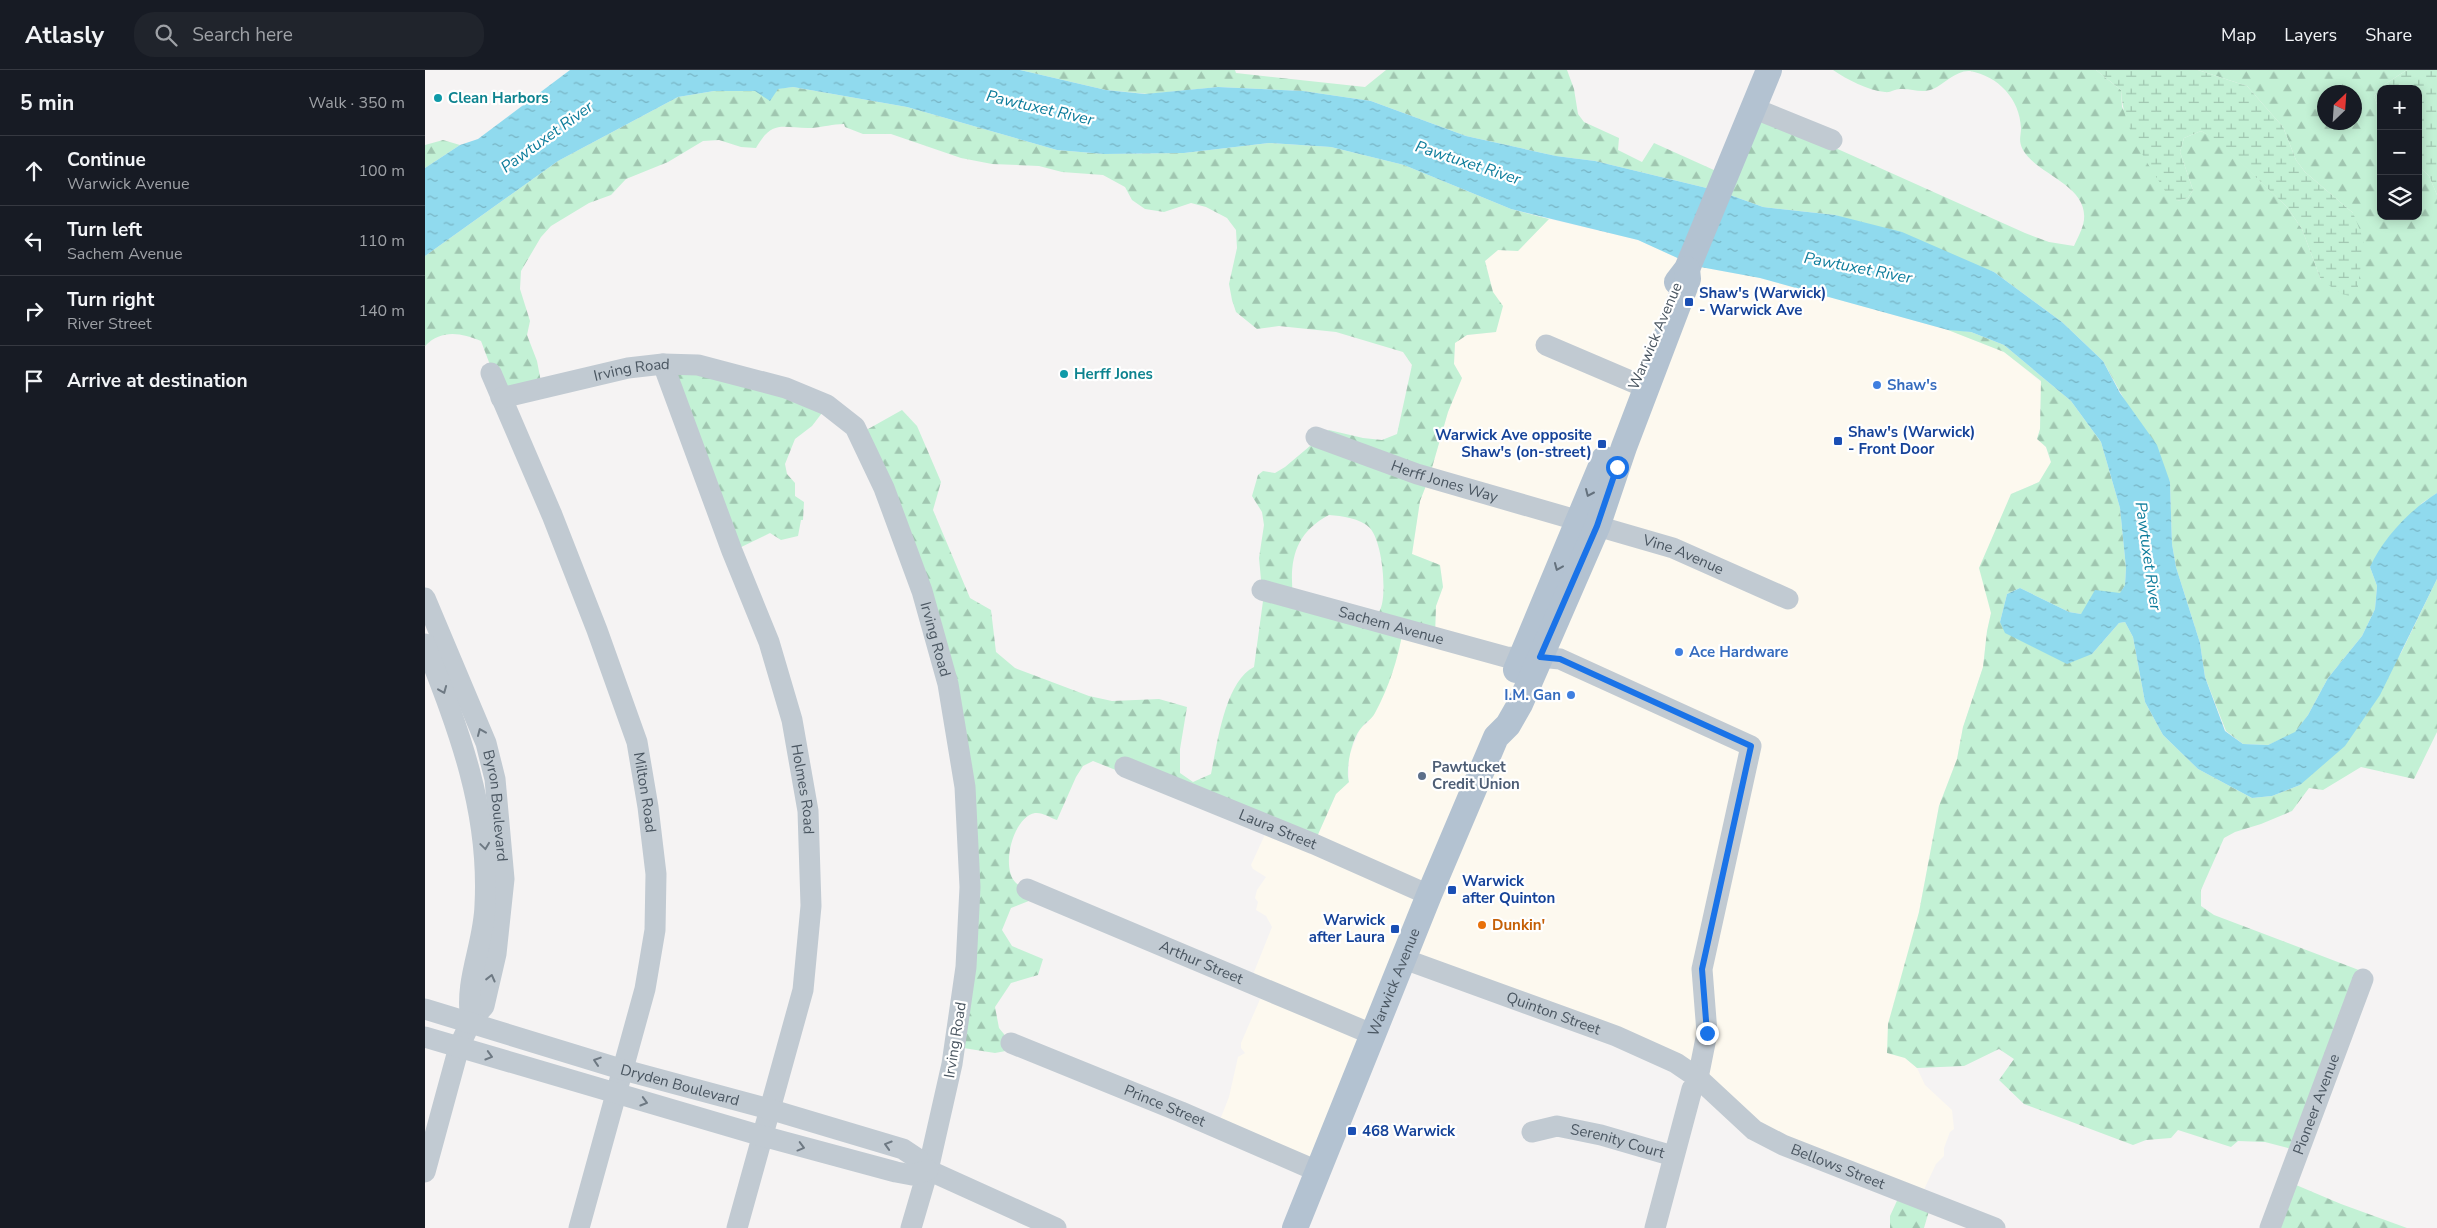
<!DOCTYPE html>
<html lang="en">
<head>
<meta charset="utf-8">
<style>
	:root { --surface:#171b24; --page:#20242c; --text:#f1f3f6; --muted:#9ea1a6; --line:#363941 }
	body { margin:0; font-family:"Nunito Sans",sans-serif; background:var(--page); color:var(--text) }
	.controls { position:absolute; right:15px; top:15px; display:grid; overflow:hidden; border-radius:10px; box-shadow:0 2px 12px #0003 }
	.controls button { width:45px; height:45px; display:grid; place-items:center; padding:0; border:0; border-bottom:1px solid var(--line); background:var(--surface); color:var(--text); font:25px sans-serif }
	.compass { position:absolute; left:1892px; top:15px; width:45px; height:45px; border-radius:50%; background:var(--surface); box-shadow:0 2px 12px #0003; rotate:25deg }
	.stop { position:absolute; width:15px; height:15px; margin:-11px; border:4px solid #1a73e8; border-radius:50%; background:#fff }
	.stop.end { background:#1a73e8; border-color:#fff; box-shadow:0 1px 5px #0008 }
	.list { margin:0; padding:0; list-style:none }
	h2 { display:flex; justify-content:space-between; align-items:center; height:65px; margin:0; padding:0 20px; font-size:21px }
	h2 small { font-size:16px; font-weight:400; color:var(--muted) }
	.list li { display:grid; grid-template-columns:32px 1fr auto; gap:15px; align-items:center; box-sizing:border-box; height:70px; padding:0 20px; border-top:1px solid var(--line) }
	.list b { display:block; font-size:19px; white-space:nowrap }
	.list p { margin:0; font-size:16px; white-space:nowrap; color:var(--muted) }
	.list em { font-size:16px; font-style:normal; color:var(--muted) }
	.icon { flex:none; width:28px; height:28px; fill:none; stroke:currentColor; stroke-width:2; stroke-linecap:round; stroke-linejoin:round }
	.map { position:relative; flex:none; width:2012px; height:1158px; overflow:hidden }
	header { display:flex; align-items:center; gap:30px; box-sizing:border-box; height:70px; padding:0 25px; background:var(--surface); border-bottom:1px solid var(--line) }
	header strong { font-size:24px }
	nav { display:flex; gap:28px; margin-inline-start:auto; font-size:18px }
	.search { width:350px; height:45px; background:var(--page); display:flex; align-items:center; gap:12px; box-sizing:border-box; padding:0 18px; border-radius:20px; color:var(--muted); font-size:19px }
	main { display:flex }
	aside { flex:1; background:var(--surface) }
	.map>svg:first-child { display:block }
	.commercial { fill:#fdf9ef }
	.forest { fill:url(#forest-firs); fill-rule:evenodd }
	.wetland { fill:url(#wetland-marsh) }
	.water { fill:url(#water-ripples) }
	.lines { fill:none; stroke-linecap:round; stroke-linejoin:round }
	.minor { stroke:#c1cad2; stroke-width:21 }
	.major { stroke:#b3c2d1; stroke-width:26 }
	.oneway { stroke:#64717d }
	.oneway2 { stroke:#6e7983 }
	.route { stroke:#1a73e8; stroke-width:6 }
	.culture-dot { fill:#0f9aa8; stroke:#fff; stroke-width:2 }
	.transit-dot { fill:#1a4fb4; stroke:#fff; stroke-width:2 }
	.shop-dot { fill:#3f7fe0; stroke:#fff; stroke-width:2 }
	.service-dot { fill:#5c6f8a; stroke:#fff; stroke-width:2 }
	.food-dot { fill:#e8710a; stroke:#fff; stroke-width:2 }
	.labels { text-anchor:middle; dominant-baseline:central; stroke-width:4.5; stroke-linejoin:round; paint-order:stroke }
	.culture-label { font-size:15px; font-weight:bold; fill:#0d838f; stroke:#fff; text-anchor:start }
	.transit-label { font-size:15px; font-weight:bold; fill:#164399; stroke:#fff; text-anchor:start }
	.street-label { font-size:15px; fill:#4a5661; stroke:#fff }
	.shop-label { font-size:15px; font-weight:bold; fill:#366cbe; stroke:#fff; text-anchor:start }
	.service-label { font-size:15px; font-weight:bold; fill:#4e5e75; stroke:#fff; text-anchor:start }
	.food-label { font-size:15px; font-weight:bold; fill:#c56008; stroke:#fff; text-anchor:start }
	.water-label { font-size:16px; font-style:italic; fill:#0c7c9b; stroke:#fff }
</style>
</head>
<body>
<header>
<strong>Atlasly</strong>
<div class="search"><svg class="icon" aria-label="search" viewBox="0 0 24 24"><circle cx="10" cy="10" r="6"/><path d="M15 15l6 6"/></svg>Search here</div>
<nav><a>Map</a><a>Layers</a><a>Share</a></nav>
</header>
<main>
<aside>
<h2>5 min<small>Walk · 350 m</small></h2>
<ul class="list">
<li><svg class="icon" aria-label="ahead" viewBox="0 0 24 24"><path d="M12 20V5M6 11l6-6 6 6"/></svg><div><b>Continue</b><p>Warwick Avenue</p></div><em>100 m</em></li>
<li><svg class="icon" aria-label="left" viewBox="0 0 24 24"><path d="M17 20v-9H6M10 6l-5 5 5 5"/></svg><div><b>Turn left</b><p>Sachem Avenue</p></div><em>110 m</em></li>
<li><svg class="icon" aria-label="right" viewBox="0 0 24 24"><path d="M7 20v-9h11M14 6l5 5-5 5"/></svg><div><b>Turn right</b><p>River Street</p></div><em>140 m</em></li>
<li><svg class="icon" aria-label="arrive" viewBox="0 0 24 24"><path d="M6 21V4h12l-3 4 3 4H6"/></svg><div><b>Arrive at destination</b></div></li>
</ul>
</aside>
<div class="map">
<svg width="2012" height="1158" viewBox="0 0 2012 1158">
	<defs>
		<pattern id="forest-firs" width="22" height="20" patternUnits="userSpaceOnUse" patternTransform="scale(1.25)"><rect width="22" height="20" fill="#c3f1d5"/><path d="M5 1l3.5 6h-7zM16 11l3.5 6h-7z" fill="#a0c6b0"/></pattern>
		<pattern id="wetland-marsh" width="20" height="14" patternUnits="userSpaceOnUse" patternTransform="scale(1.25)"><rect width="20" height="14" fill="#c3f1d5"/><path d="M1 5h8M5 5V1M11 12h8M15 12V8" fill="none" stroke="#a0c6b0"/></pattern>
		<pattern id="water-ripples" width="26" height="14" patternUnits="userSpaceOnUse" patternTransform="scale(1.25)"><rect width="26" height="14" fill="#90daee"/><path d="M2 4q2-2 4 0t4 0M15 11q2-2 4 0t4 0" fill="none" stroke="#78b4c4"/></pattern>
	</defs>
	<rect width="100%" height="100%" fill="#f5f3f3"/>
	<path class="commercial" d="M 1124,149 L 1213,170 L 1270,196 L 1335,208 L 1523,260 L 1579,282 L 1616,312 L 1615,359 L 1612,369 L 1621,377 L 1626,393 L 1614,412 L 1586,424 L 1562,522 L 1566,543 L 1562,561 L 1558,597 L 1538,657 L 1532,689 L 1514,736 L 1494,842 L 1480,988 L 1492,998 L 1500,1015 L 1527,1040 L 1529,1059 L 1525,1062 L 1519,1078 L 1519,1086 L 1511,1094 L 1495,1128 L 1350,1071 L 1275,1001 L 985,889 L 892,1101 L 791,1060 L 804,1027 L 813,987 L 820,983 L 816,978 L 816,973 L 839,920 L 825,912 L 847,857 L 841,846 L 831,840 L 833,832 L 830,828 L 832,820 L 841,807 L 828,799 L 826,795 L 842,760 L 887,778 L 911,724 L 924,712 L 924,686 L 936,657 L 943,653 L 978,560 L 1010,565 L 1011,536 L 1018,517 L 1015,495 L 987,484 L 995,431 L 1004,408 L 1023,342 L 1037,308 L 1029,294 L 1030,272 L 1042,265 L 1071,262 L 1068,222 L 1060,191 L 1073,180 L 1093,181 Z"/>
	<path class="forest" d="M 595,0 L 810,0 L 811,3 L 940,17 L 961,0 L 1142,0 L 1149,19 L 1153,44 L 1159,52 L 1194,68 L 1193,80 L 1217,92 L 1229,73 L 1300,105 L 1330,42 L 1600,163 L 1624,172 L 1649,176 C 1652,169 1656,162 1658,155 C 1668,116 1613,106 1598,80 C 1593,71 1596,66 1596,58 C 1595,29 1573,6 1545,1 C 1531,0 1519,14 1508,19 C 1495,24 1487,18 1475,19 C 1470,19 1465,23 1460,22 C 1442,20 1423,10 1408,0 L 1671,0 L 1696,20 L 1697,37 L 1752,131 L 1763,128 L 1768,120 L 1755,82 L 1759,68 L 1776,61 L 1792,69 L 1862,137 L 1877,159 L 1896,210 L 1928,143 L 1880,102 L 1871,90 L 1858,57 L 1822,16 L 1773,0 L 1982,0 L 1960,14 L 1949,26 L 1956,46 L 1956,146 L 1993,146 L 1993,95 L 2004,106 L 2012,125 L 2012,423 L 1997,433 L 1945,497 L 1952,516 L 1950,539 L 1937,566 L 1903,608 L 1883,645 L 1870,663 L 1843,675 L 1818,674 L 1801,661 L 1780,607 L 1775,573 L 1751,497 L 1747,474 L 1745,412 L 1678,291 L 1637,252 L 1569,202 L 1410,145 L 1338,137 L 1294,121 L 1170,91 L 1131,86 L 1041,66 L 946,31 L 878,21 L 793,17 L 723,24 L 681,20 ZM 1900,22 L 1930,22 L 1930,52 L 1900,52 Z
		M 368,17 L 482,37 L 632,80 L 679,84 L 759,83 L 844,73 L 906,77 L 979,95 L 1086,139 L 1124,149 L 1093,181 L 1073,180 L 1060,191 L 1068,222 L 1078,236 L 1071,262 L 1042,265 L 1030,273 L 1029,294 L 1037,308 L 1023,342 L 1004,408 L 995,431 L 987,484 L 1015,495 L 1018,517 L 1011,536 L 1010,565 L 978,560 C 973,589 964,617 950,643 C 946,650 941,652 937,657 C 927,667 920,699 924,712 L 911,724 L 887,778 L 668,691 L 658,696 L 651,707 L 632,750 C 626,748 617,742 610,743 C 588,747 575,798 591,813 C 597,818 607,822 614,827 L 586,838 L 577,860 L 587,876 L 618,889 L 613,905 L 586,913 L 570,937 L 574,958 L 591,979 L 570,983 L 532,977 L 543,891 L 524,611 L 436,363 L 477,340 L 492,356 L 516,412 L 508,440 L 545,528 L 566,540 L 571,582 L 590,598 L 664,626 L 687,631 L 734,629 L 762,637 L 755,679 L 755,703 L 768,712 L 786,704 C 792,675 800,611 829,597 L 838,531 L 834,488 L 839,455 L 837,442 L 827,426 L 833,405 L 838,401 L 850,403 L 860,397 L 904,360 L 938,368 L 957,370 L 972,364 L 987,295 L 978,282 L 911,262 L 854,256 L 832,259 L 811,242 L 807,230 L 804,214 L 812,178 L 811,160 L 802,148 L 781,137 L 766,133 L 739,142 L 720,139 L 707,130 L 700,117 L 678,105 L 637,102 L 614,96 L 567,94 L 536,88 L 466,64 L 438,64 L 420,57 L 419,54 C 408,54 398,57 387,58 C 358,59 348,48 331,78 L 316,77 L 294,70 L 278,71 L 243,92 L 201,109 L 186,125 L 164,133 L 126,156 L 116,167 L 96,201 L 95,219 L 105,251 L 102,265 L 112,291 L 116,312 L 76,324 L 56,271 C 36,263 17,259 0,276 L 0,186 L 133,91 L 253,27 L 289,21 L 330,21 ZM 904,445 C 917,446 935,448 945,458 C 957,472 961,516 957,534 C 956,539 953,544 951,549 L 868,526 C 864,490 870,463 904,445 Z
		M 18,70 L 35,75 L 0,98 L 0,75 Z
		M 1525,259 L 1546,262 L 1579,275 L 1646,331 L 1676,372 L 1695,438 L 1701,498 L 1700,515 L 1695,524 L 1656,544 L 1644,542 L 1595,518 L 1582,524 L 1575,552 L 1667,584 L 1694,553 L 1700,552 L 1708,567 L 1720,632 L 1738,665 L 1773,699 L 1827,728 L 1847,726 L 1875,715 L 1976,583 L 2012,509 L 2012,662 L 1989,709 L 1936,697 L 1898,720 L 1884,718 L 1867,741 L 1836,754 L 1810,762 L 1799,768 L 1776,820 L 1776,836 L 1789,845 L 1939,902 L 1874,1081 L 1840,1072 L 1813,1071 L 1806,1077 L 1753,1060 L 1746,1068 L 1721,1070 L 1708,1075 L 1599,1034 L 1574,1010 L 1589,989 L 1574,979 L 1539,996 L 1492,998 L 1480,988 L 1462,983 L 1463,954 L 1494,842 L 1514,736 L 1532,689 L 1538,657 L 1558,597 L 1562,561 L 1566,543 L 1554,498 L 1586,424 L 1614,412 L 1626,392 L 1621,377 L 1612,369 L 1615,359 L 1616,311 L 1579,282 L 1523,260 Z
		M 247,293 L 400,339 L 387,356 L 370,369 L 360,394 L 362,404 L 370,413 L 370,426 L 379,432 L 378,450 L 376,450 L 373,466 L 356,470 L 345,463 L 308,481 Z
		M 1864,1112 L 1916,1134 L 1982,1158 L 1846,1158 Z
		M 1476,1122 L 1506,1134 L 1499,1158 L 1465,1158 L 1465,1146 Z"/>
	<path class="wetland" d="M 1671,0 L 1773,0 L 1822,16 L 1858,57 L 1871,90 L 1880,102 L 1928,143 L 1939,170 L 1932,224 L 1928,227 L 1917,224 L 1896,210 L 1877,159 L 1862,137 L 1792,70 L 1776,61 L 1759,68 L 1755,82 L 1768,120 L 1763,128 L 1752,131 L 1744,127 C 1723,93 1698,61 1696,20 Z
		M 1982,0 L 2012,0 L 2012,125 L 2004,106 L 1993,95 L 1993,19 L 1956,19 L 1956,46 L 1949,26 L 1960,14 Z"/>
	<path class="water" d="M 145,0 L 595,0 L 681,20 L 720,24 L 793,17 L 878,21 L 946,31 L 1041,66 L 1131,86 L 1170,91 L 1294,121 L 1338,137 L 1410,145 L 1477,162 L 1569,202 L 1637,252 L 1678,291 L 1695,323 L 1732,375 L 1745,412 L 1747,474 L 1751,497 L 1775,573 L 1780,607 L 1800,661 L 1818,674 L 1843,675 L 1870,662 L 1883,645 L 1903,608 L 1937,566 L 1950,539 L 1952,516 L 1945,497 C 1958,468 1985,440 2012,423 L 2012,509 L 1955,625 L 1920,676 L 1875,715 L 1847,726 L 1827,728 L 1773,699 L 1738,665 L 1720,632 L 1708,567 L 1700,552 L 1694,553 L 1667,584 L 1642,594 L 1580,563 L 1575,552 L 1582,524 L 1595,518 L 1644,542 L 1656,544 L 1670,520 L 1695,523 L 1700,515 L 1701,498 L 1695,438 L 1676,372 L 1646,331 L 1579,275 L 1546,262 L 1523,260 L 1335,208 L 1270,196 L 1213,170 L 1086,139 L 979,95 L 906,77 L 844,73 L 759,83 L 679,84 L 632,80 L 482,37 L 368,17 L 353,19 L 345,31 L 330,21 L 289,21 L 253,27 L 133,91 L 0,186 L 0,98 L 35,75 L 53,69 Z"/>
	<g class="lines">
		<g class="minor">
			<path d="M 1328,38 L 1407,70"/>
			<path d="M 1121,275 L 1210,313"/>
			<path id="s1" d="M 238,294 L 307,481 L 344,572 L 367,650 L 383,741 L 386,836 L 378,920 L 312,1158"/>
			<path id="s2" d="M 66,303 L 127,445 L 172,560 L 212,672 L 223,737 L 231,804 L 230,860 L 220,919 L 154,1158"/>
			<path id="s3" d="M 76,328 L 203,298 L 238,294 L 273,295 L 361,318 L 402,335 L 430,357 L 459,418 L 497,521 L 523,614 L 540,717 L 545,817 L 541,897 L 527,994 L 503,1100 L 486,1158"/>
			<path id="s4" d="M 891,367 L 992,404 L 1248,478 L 1363,529"/>
			<path id="s5" d="M 837,520 L 1081,587 L 1097,588"/>
			<path id="s6" d="M 0,528 L 61,673 L 70,709 L 79,809 L 71,884 L 59,936 L 46,951 L 34,977 L 0,1102"/>
			<path d="M 0,574 C 34,660 65,741 60,835 C 59,875 39,910 46,951"/>
			<path d="M 1115,587 L 1135,589 L 1326,676 L 1277,899 L 1282,963 L 1273,1008"/>
			<path id="s7" d="M 700,697 L 889,774 L 1004,825"/>
			<path id="s8" d="M 602,819 L 949,965"/>
			<path id="s9" d="M 979,889 L 1191,966 L 1251,993 L 1273,1008 L 1329,1060 L 1358,1075 L 1570,1158"/>
			<path id="s10" d="M 0,939 L 199,1000 L 344,1039 L 478,1079 L 493,1089 L 503,1100 L 631,1158"/>
			<path d="M 0,967 L 337,1066 L 471,1102 L 487,1105 L 503,1100"/>
			<path id="s11" d="M 586,973 L 756,1042 L 892,1101"/>
			<path id="s12" d="M 1107,1062 L 1132,1056 L 1176,1065 L 1248,1086"/>
			<path d="M 1230,1158 L 1267,1019"/>
			<path id="s13" d="M 1845,1158 L 1938,909"/>
		</g>
		<g class="major">
			<path d="M 1252,212 L 1262,199 L 1344,0"/>
			<path d="M 1091,600 L 1179,389"/>
			<path id="s14" d="M 870,1158 L 1004,825 L 1071,667 L 1083,655 L 1095,634 L 1172,457 L 1199,377 L 1263,209 L 1262,199"/>
		</g>
	</g>
	<defs><path id="oneway-chevron" d="M-2-3.5L2.5 0L-2 3.5" fill="none" stroke-width="1.6" stroke-linecap="round" stroke-linejoin="round" transform="scale(1.25)"/></defs>
	<g class="oneway">
		<use href="#oneway-chevron" transform="translate(1164 423) rotate(114)"/>
		<use href="#oneway-chevron" transform="translate(1133 497) rotate(113)"/>
	</g>
	<g class="oneway2">
		<use href="#oneway-chevron" transform="translate(18 620) rotate(68)"/>
		<use href="#oneway-chevron" transform="translate(56 662) rotate(-113)"/>
		<use href="#oneway-chevron" transform="translate(60 776) rotate(82)"/>
		<use href="#oneway-chevron" transform="translate(66 908) rotate(-76)"/>
		<use href="#oneway-chevron" transform="translate(64 986) rotate(16)"/>
		<use href="#oneway-chevron" transform="translate(172 991) rotate(-162)"/>
		<use href="#oneway-chevron" transform="translate(219 1032) rotate(16)"/>
		<use href="#oneway-chevron" transform="translate(463 1075) rotate(-163)"/>
		<use href="#oneway-chevron" transform="translate(376 1077) rotate(15)"/>
	</g>
	<g class="lines">
		<path class="route" d="M 1192,397 L 1172,456 L 1115,587 L 1135,589 L 1326,676 L 1277,899 L 1282,963"/>
	</g>
	<g class="culture-dot">
		<circle cx="13" cy="28" r="5"/>
		<circle cx="639" cy="304" r="5"/>
	</g>
	<g class="transit-dot">
		<rect x="1259" y="227" width="10" height="10" rx="2.5"/>
		<rect x="1408" y="366" width="10" height="10" rx="2.5"/>
		<rect x="1172" y="369" width="10" height="10" rx="2.5"/>
		<rect x="1022" y="815" width="10" height="10" rx="2.5"/>
		<rect x="965" y="854" width="10" height="10" rx="2.5"/>
		<rect x="922" y="1056" width="10" height="10" rx="2.5"/>
	</g>
	<g class="shop-dot">
		<circle cx="1452" cy="315" r="5"/>
		<circle cx="1254" cy="582" r="5"/>
		<circle cx="1146" cy="625" r="5"/>
	</g>
	<circle class="service-dot" cx="997" cy="706" r="5"/>
	<circle class="food-dot" cx="1057" cy="855" r="5"/>
	<g class="labels">
		<g class="culture-label">
			<text x="23" y="28">Clean Harbors</text>
			<text x="649" y="304">Herff Jones</text>
		</g>
		<g class="transit-label">
			<text x="1274" y="223">Shaw's (Warwick)<tspan x="1274" dy="17">- Warwick Ave</tspan></text>
			<text x="1423" y="362">Shaw's (Warwick)<tspan x="1423" dy="17">- Front Door</tspan></text>
			<text x="1167" y="365" text-anchor="end">Warwick Ave opposite<tspan x="1167" dy="17">Shaw's (on-street)</tspan></text>
			<text x="1037" y="811">Warwick<tspan x="1037" dy="17">after Quinton</tspan></text>
			<text x="960" y="850" text-anchor="end">Warwick<tspan x="960" dy="17">after Laura</tspan></text>
			<text x="937" y="1061">468 Warwick</text>
		</g>
		<g class="street-label">
			<text transform="translate(1230 266) rotate(-67)">Warwick Avenue</text>
			<text stroke="none"><textPath href="#s3" startOffset="134">Irving Road</textPath></text>
			<text stroke="none"><textPath href="#s4" startOffset="136">Herff Jones Way</textPath></text>
			<text stroke="none"><textPath href="#s4" startOffset="386">Vine Avenue</textPath></text>
			<text stroke="none"><textPath href="#s5" startOffset="134">Sachem Avenue</textPath></text>
			<text stroke="none"><textPath href="#s3" startOffset="599">Irving Road</textPath></text>
			<text stroke="none"><textPath href="#s1" startOffset="449">Holmes Road</textPath></text>
			<text stroke="none"><textPath href="#s2" startOffset="448">Milton Road</textPath></text>
			<text stroke="none"><textPath href="#s6" startOffset="221">Byron Boulevard</textPath></text>
			<text stroke="none"><textPath href="#s7" startOffset="165">Laura Street</textPath></text>
			<text stroke="none"><textPath href="#s8" startOffset="189">Arthur Street</textPath></text>
			<text stroke="none"><textPath href="#s14" startOffset="265">Warwick Avenue</textPath></text>
			<text stroke="none"><textPath href="#s9" startOffset="159">Quinton Street</textPath></text>
			<text transform="translate(530 970) rotate(-81)">Irving Road</text>
			<text stroke="none"><textPath href="#s10" startOffset="266">Dryden Boulevard</textPath></text>
			<text stroke="none"><textPath href="#s13" startOffset="132">Pioneer Avenue</textPath></text>
			<text stroke="none"><textPath href="#s11" startOffset="166">Prince Street</textPath></text>
			<text stroke="none"><textPath href="#s12" startOffset="88">Serenity Court</textPath></text>
			<text stroke="none"><textPath href="#s9" startOffset="486">Bellows Street</textPath></text>
		</g>
		<g class="shop-label">
			<text x="1462" y="315">Shaw's</text>
			<text x="1264" y="582">Ace Hardware</text>
			<text x="1136" y="625" text-anchor="end">I.M. Gan</text>
		</g>
		<g class="service-label">
			<text x="1007" y="697">Pawtucket<tspan x="1007" dy="17">Credit Union</tspan></text>
		</g>
		<g class="food-label">
			<text x="1067" y="855">Dunkin'</text>
		</g>
		<g class="water-label">
			<text transform="translate(615 38) rotate(13)">Pawtuxet River</text>
			<text transform="translate(122 67) rotate(-36)">Pawtuxet River</text>
			<text transform="translate(1043 93) rotate(18)">Pawtuxet River</text>
			<text transform="translate(1433 198) rotate(11)">Pawtuxet River</text>
			<text transform="translate(1723 486) rotate(82)">Pawtuxet River</text>
		</g>
	</g>
</svg>
<div class="controls">
<button>+</button>
<button>−</button>
<button><svg class="icon" aria-label="layers" viewBox="0 0 24 24"><path d="M12 4l9 5-9 5-9-5zM3 14l9 5 9-5"/></svg></button>
</div>
<svg class="compass" viewBox="-18 -18 36 36"><path d="M0-13l5 13h-10z" fill="#e53935"/><path d="M0 13l5-13h-10z" fill="#9ea1a6"/></svg>
<div class="stop" style="left:1192px;top:397px"></div>
<div class="stop end" style="left:1282px;top:963px"></div>
</div>
</main>
</body>
</html>
